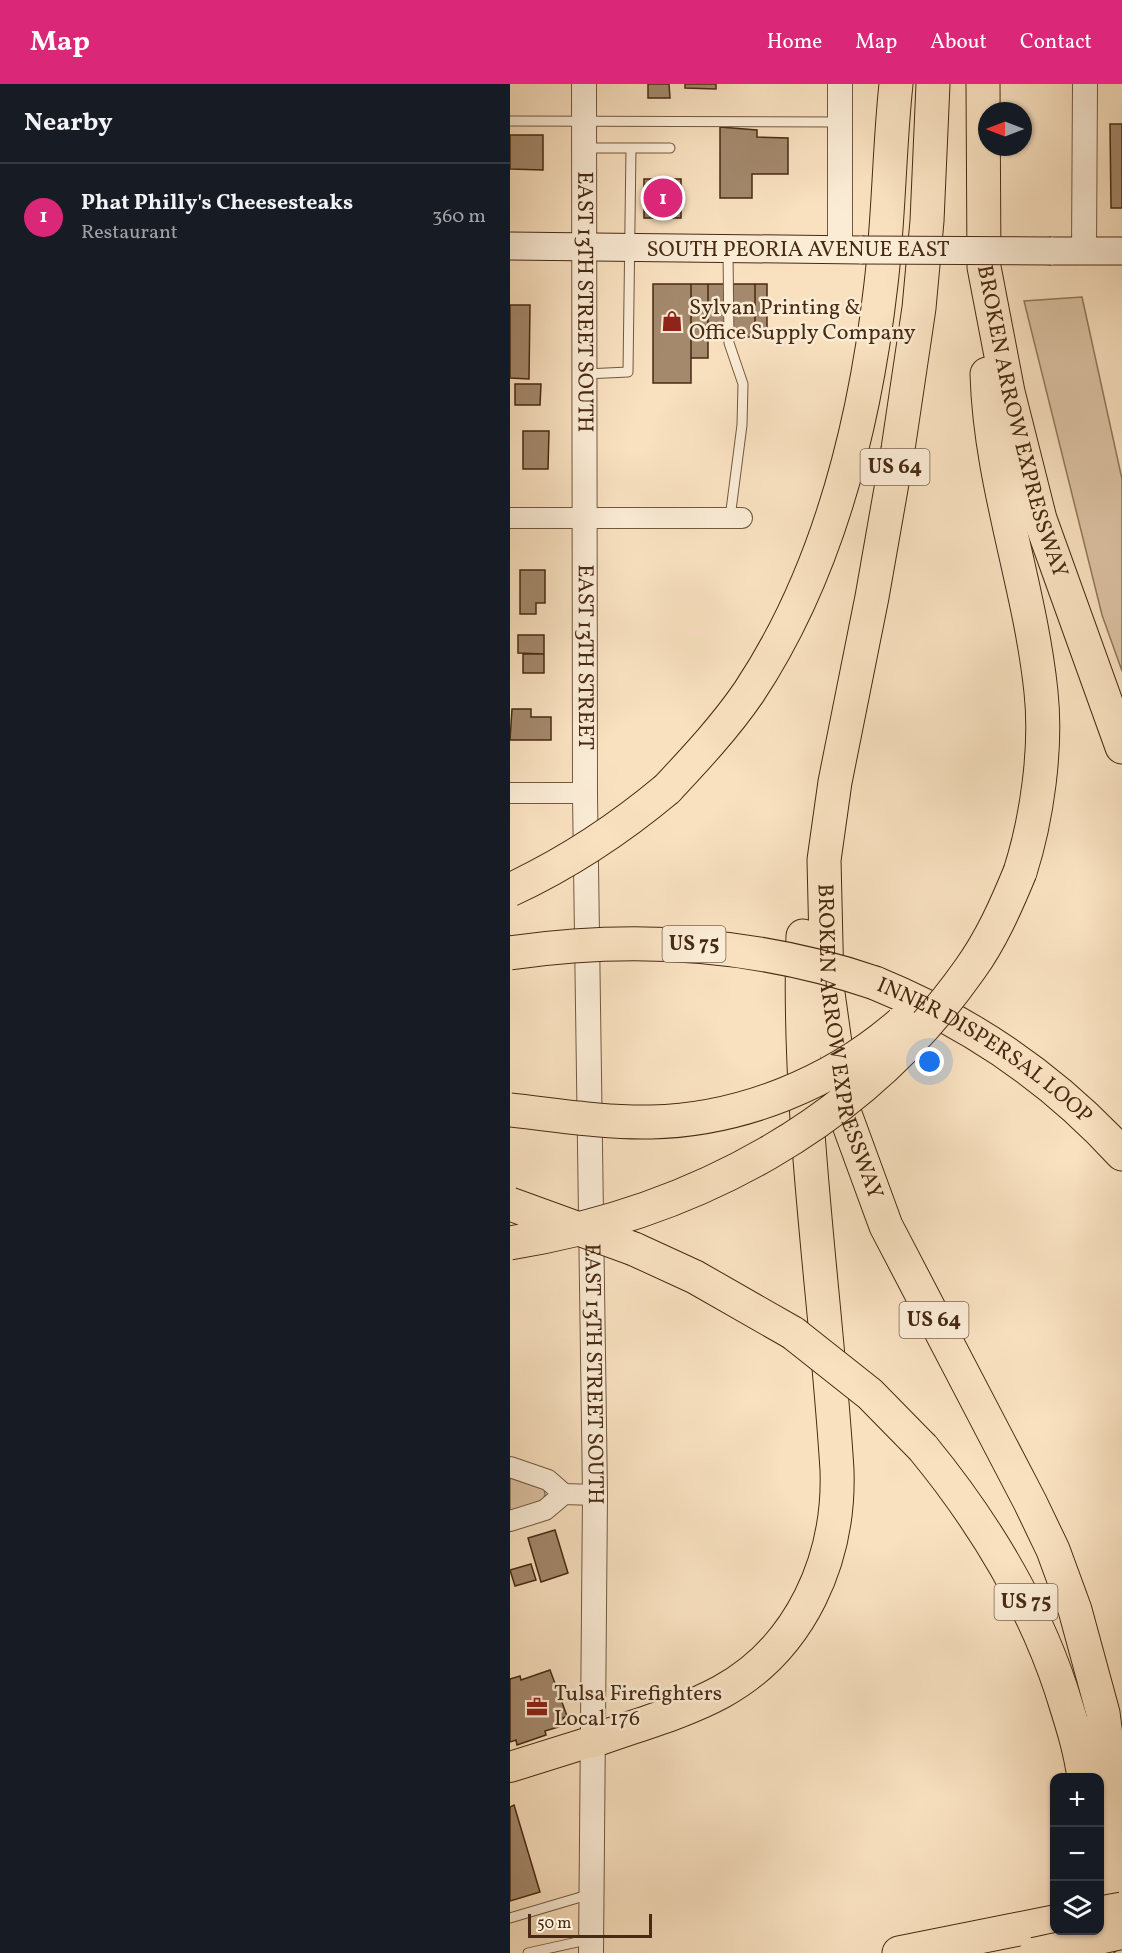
<!DOCTYPE html>
<html lang="en">
<head>
<meta charset="utf-8">
<style>
	:root { --surface:#171b24; --page:#20242c; --text:#f1f3f6; --muted:#9ea1a6; --line:#363941; --accent:#db2777 }
	body { margin:0; font-family:Vollkorn,serif; background:var(--page); color:var(--text) }
	.controls { position:absolute; right:18px; bottom:18px; display:grid; overflow:hidden; border-radius:12px; box-shadow:0 2px 4px #0004 }
	.controls button { width:54px; height:54px; display:grid; place-items:center; padding:0; border:0; border-bottom:2px solid var(--line); background:var(--surface); color:var(--text); font:30px sans-serif }
	.compass { position:absolute; left:468px; top:18px; width:54px; height:54px; border-radius:50%; background:var(--surface); box-shadow:0 2px 4px #0004; rotate:270deg }
	.scale { position:absolute; left:18px; bottom:15px; width:124px; box-sizing:border-box; padding-left:6px; border:3px solid #482a13; border-top:0; font-size:16px; line-height:21px; white-space:nowrap; color:#482a13; -webkit-text-stroke:4px #fbecd6; paint-order:stroke }
	.you { position:absolute; left:420px; top:978px; width:21px; height:21px; margin:-15px; border:4px solid #fff; border-radius:50%; background:#1a73e8; box-shadow:0 0 0 9px #1a73e833 }
	.badge { display:grid; place-items:center; width:39px; height:39px; border-radius:50%; background:var(--accent); color:#fff; font-size:20px; font-weight:700 }
	.pin { position:absolute; translate:-50% -50%; border:3px solid #fff; box-shadow:0 2px 6px #0006 }
	.list { margin:0; padding:0; list-style:none }
	h2 { display:flex; justify-content:space-between; align-items:center; height:78px; margin:0; padding:0 24px; font-size:26px }
	h2 small { font-size:20px; font-weight:400; color:var(--muted) }
	.list li { display:grid; grid-template-columns:39px 1fr auto; gap:18px; align-items:center; box-sizing:border-box; height:108px; padding:0 24px; border-top:2px solid var(--line) }
	.list b { display:block; font-size:22px; white-space:nowrap }
	.list p { margin:0; font-size:20px; white-space:nowrap; color:var(--muted) }
	.list em { font-size:20px; font-style:normal; color:var(--muted) }
	.icon { flex:none; width:33px; height:33px; fill:none; stroke:currentColor; stroke-width:2; stroke-linecap:round; stroke-linejoin:round }
	.map { position:relative; flex:none; width:612px; height:1869px; overflow:hidden }
	header { display:flex; align-items:center; gap:36px; box-sizing:border-box; height:84px; padding:0 30px; background:var(--accent); color:#fff }
	header strong { font-size:28px }
	nav { display:flex; gap:33px; margin-inline-start:auto; font-size:21px }
	main { display:flex }
	aside { flex:1; background:var(--surface) }
	.map>svg:first-child { display:block }
	.green { fill:#dbc2a3; stroke:#92765b; stroke-width:1.5 }
	.building { fill:#a4896d; stroke:#482a13; stroke-width:1.5 }
	.lines { fill:none; stroke-linecap:round; stroke-linejoin:round }
	.service-casing { stroke:#74583e; stroke-width:11 }
	.minor-casing { stroke:#74583e; stroke-width:22 }
	.tertiary-casing { stroke:#74583e; stroke-width:26 }
	.secondary-casing { stroke:#482a13; stroke-width:29 }
	.primary-casing { stroke:#482a13; stroke-width:32 }
	.motorway-casing { stroke:#482a13; stroke-width:35 }
	.service { stroke:#fbecd6; stroke-width:9 }
	.minor { stroke:#fbecd6; stroke-width:20 }
	.tertiary { stroke:#fbecd6; stroke-width:24 }
	.secondary { stroke:#fbecd6; stroke-width:27 }
	.primary { stroke:#f9e1c0; stroke-width:30 }
	.motorway { stroke:#f9e1c0; stroke-width:33 }
	.secondary-bridge-casing { stroke:#482a13; stroke-width:29; stroke-linecap:butt }
	.primary-bridge-casing { stroke:#482a13; stroke-width:32; stroke-linecap:butt }
	.motorway-bridge-casing { stroke:#482a13; stroke-width:35; stroke-linecap:butt }
	.secondary-bridge { stroke:#fbecd6; stroke-width:27 }
	.primary-bridge { stroke:#f9e1c0; stroke-width:30 }
	.motorway-bridge { stroke:#f9e1c0; stroke-width:33 }
	.labels { text-anchor:middle; dominant-baseline:central; stroke-width:5; stroke-linejoin:round; paint-order:stroke }
	.shield { fill:#fbecd6; stroke:#7e644e; stroke-width:1.5 }
	.shield-label { font-size:21px; font-weight:bold; fill:#482a13 }
	.street-label { font-size:22px; fill:#482a13; stroke:#fbecd6 }
	.poi-label { font-size:22px; fill:#482a13; stroke:#fbecd6; text-anchor:start }
</style>
</head>
<body>
<header>
<strong>Map</strong>
<nav><a>Home</a><a>Map</a><a>About</a><a>Contact</a></nav>
</header>
<main>
<aside>
<h2>Nearby<small></small></h2>
<ul class="list">
<li><span class="badge">1</span><div><b>Phat Philly's Cheesesteaks</b><p>Restaurant</p></div><em>360 m</em></li>
</ul>
</aside>
<div class="map">
<svg width="612" height="1869" viewBox="0 0 612 1869">
	<rect width="100%" height="100%" fill="#f9e1c0"/>
	<filter id="stains"><feTurbulence type="fractalNoise" baseFrequency=".00333" numOctaves="4"/><feColorMatrix values="0 0 0 0 .2 0 0 0 0 .09 0 0 0 0 .02 0 0 0 .5 -.17"/></filter>
	<radialGradient id="worn" r=".72"><stop offset=".6" stop-color="#630" stop-opacity="0"/><stop offset="1" stop-color="#630" stop-opacity=".3"/></radialGradient>
	<path class="green" d="M 572,213 L 612,395 L 612,587 L 592,531 L 514,217 Z
		M 0,1390 L 34,1404 L 35,1411 L 33,1416 L 0,1429 Z"/>
	<path class="building" d="M 138,0 L 159,0 L 160,14 L 138,14 Z
		M 175,0 L 206,0 L 206,5 L 175,4 Z
		M 600,40 L 612,40 L 612,124 L 601,124 Z
		M 210,43 L 247,46 L 247,53 L 278,54 L 278,90 L 242,90 L 242,114 L 210,114 Z
		M 0,51 L 33,51 L 33,86 L 0,85 Z
		M 134,95 L 171,95 L 171,134 L 134,134 Z
		M 143,200 L 181,200 L 181,299 L 143,299 Z
		M 181,200 L 198,200 L 198,274 L 181,274 Z
		M 198,200 L 215,200 L 215,252 L 198,252 Z
		M 223,200 L 245,200 L 245,253 L 223,253 Z
		M 245,200 L 257,200 L 257,253 L 245,253 Z
		M 0,221 L 20,221 L 19,295 L 0,294 Z
		M 5,300 L 31,300 L 30,321 L 5,321 Z
		M 13,347 L 39,347 L 38,385 L 13,385 Z
		M 10,486 L 35,486 L 35,519 L 26,519 L 26,530 L 10,530 Z
		M 8,551 L 34,551 L 34,570 L 8,569 Z
		M 13,570 L 34,570 L 34,589 L 13,589 Z
		M 2,625 L 21,625 L 21,633 L 41,633 L 41,656 L 0,656 Z
		M 45,1446 L 58,1489 L 31,1498 L 18,1454 Z
		M 21,1480 L 26,1496 L 5,1502 L 0,1486 Z
		M 40,1586 L 57,1632 L 53,1634 L 55,1641 L 35,1647 L 36,1651 L 7,1661 L 6,1656 L 0,1658 L 0,1595 L 10,1592 L 11,1596 Z
		M 4,1721 L 30,1808 L 0,1817 L 0,1723 Z"/>
	<g class="lines">
		<defs>
			<path id="service" d="M 0,37 L 330,38
				M 121,64 L 160,64
				M 218,167 L 219,259 L 233,300 L 232,341 L 220,434
				M 75,290 L 118,288 L 121,64 L 76,64
				M 0,1834 L 81,1810
				M 18,1869 L 81,1855"/>
			<path id="minor" d="M 0,434 L 232,434
				M 0,709 L 75,709
				M 0,1383 L 38,1396 L 54,1410
				M 0,1437 L 35,1426 L 54,1410 L 85,1411"/>
			<g id="tertiary">
				<path id="s1" d="M 74,0 L 75,712 L 85,1411 L 81,1869"/>
				<path d="M 330,0 L 330,166"/>
				<path d="M 574,167 L 575,0"/>
			</g>
			<path id="secondary" d="M 0,162 L 352,166
				M 541,167 L 612,167"/>
			<path id="primary" d="M 0,1683 L 83,1657"/>
			<g id="motorway">
				<path id="s2" d="M 423,0 L 417,137 L 409,224 L 388,365 L 362,513 L 325,698 L 314,776 L 317,902 L 335,1030 L 376,1142 L 520,1418 L 543,1466 L 565,1526 L 593,1629 L 606,1727 L 608,1758 L 594,1855"/>
				<path id="s3" d="M 473,0 L 474,183 L 498,308 L 530,435 L 612,663"/>
				<path d="M 477,290 C 480,399 520,501 531,608 C 537,664 527,735 510,788"/>
				<path d="M 157,705 C 186,674 215,643 239,608 C 318,489 355,340 371,200 C 379,133 379,66 386,0"/>
				<path id="s4" d="M 365,899 C 460,938 543,994 612,1070"/>
				<path d="M 124,1165 L 185,1193 L 283,1249"/>
				<path d="M 413,1364 C 473,1437 521,1515 551,1605 C 560,1634 570,1663 574,1694"/>
				<path d="M 83,1657 C 126,1641 170,1630 211,1608 C 291,1564 330,1475 327,1386 C 316,1208 287,1031 293,852"/>
				<path d="M 389,1869 L 544,1838"/>
			</g>
		</defs>
		<use href="#service" class="service-casing"/>
		<use href="#minor" class="minor-casing"/>
		<use href="#tertiary" class="tertiary-casing"/>
		<use href="#secondary" class="secondary-casing"/>
		<use href="#primary" class="primary-casing"/>
		<use href="#motorway" class="motorway-casing"/>
		<use href="#service" class="service"/>
		<use href="#minor" class="minor"/>
		<use href="#tertiary" class="tertiary"/>
		<use href="#secondary" class="secondary"/>
		<use href="#primary" class="primary"/>
		<use href="#motorway" class="motorway"/>
		<defs>
			<path id="secondary-bridge" d="M 352,166 L 541,167"/>
			<path id="primary-bridge" d="M 524,1869 L 612,1850"/>
			<path id="motorway-bridge" d="M 0,806 C 58,779 108,746 157,705
				M 0,869 C 125,851 245,858 365,899
				M 0,1026 C 46,1031 94,1039 141,1038 C 231,1036 323,999 391,939
				M 0,1120 L 124,1165
				M 0,1159 C 184,1129 351,1040 460,885 C 481,856 496,822 510,788
				M 283,1249 L 360,1310 L 413,1364
				M 590,1829 L 612,1825"/>
		</defs>
		<use href="#secondary-bridge" class="secondary-bridge-casing"/>
		<use href="#primary-bridge" class="primary-bridge-casing"/>
		<use href="#motorway-bridge" class="motorway-bridge-casing"/>
		<use href="#secondary-bridge" class="secondary-bridge"/>
		<use href="#primary-bridge" class="primary-bridge"/>
		<use href="#motorway-bridge" class="motorway-bridge"/>
	</g>
	<defs>
		<symbol id="shop-bare" viewBox="-9 -9 18 18"><path d="M-5-2.5h2.3a2.7 3.5 0 0 1 5.4 0H5L5.5 6h-11ZM-1.5-2.5h3a1.5 2.3 0 0 0-3 0Z" fill="#8f2418" stroke="#fbecd6" stroke-width="2.5" paint-order="stroke"/></symbol>
		<symbol id="office-bare" viewBox="-9 -9 18 18"><path d="M-6-3h4V-5.5h4V-3h4V5H-6ZM-1-4.5V-3h2v-1.5ZM-6 0V1H6V0Z" fill="#8f2418" stroke="#fbecd6" stroke-width="2.5" paint-order="stroke"/></symbol>
	</defs>
	<g fill-rule="evenodd">
		<use href="#shop-bare" x="147" y="222" width="30" height="30"/>
		<use href="#office-bare" x="12" y="1608" width="30" height="30"/>
	</g>
	<g class="labels">
		<g class="shield">
			<rect x="350.5" y="365" width="69" height="36" rx="4.5"/>
			<rect x="152.5" y="842" width="63" height="36" rx="4.5"/>
			<rect x="389.5" y="1218" width="69" height="36" rx="4.5"/>
			<rect x="484.5" y="1500" width="63" height="36" rx="4.5"/>
		</g>
		<g class="shield-label">
			<text x="385" y="383">US 64</text>
			<text x="184" y="860">US 75</text>
			<text x="424" y="1236">US 64</text>
			<text x="516" y="1518">US 75</text>
		</g>
		<g class="street-label">
			<text x="288" y="166">SOUTH PEORIA AVENUE EAST</text>
			<text stroke="none"><textPath href="#s1" startOffset="218">EAST 13TH STREET SOUTH</textPath></text>
			<text stroke="none"><textPath href="#s3" startOffset="342">BROKEN ARROW EXPRESSWAY</textPath></text>
			<text stroke="none"><textPath href="#s1" startOffset="573">EAST 13TH STREET</textPath></text>
			<text stroke="none"><textPath href="#s2" startOffset="969">BROKEN ARROW EXPRESSWAY</textPath></text>
			<text stroke="none"><textPath href="#s4" startOffset="129">INNER DISPERSAL LOOP</textPath></text>
			<text stroke="none"><textPath href="#s1" startOffset="1290">EAST 13TH STREET SOUTH</textPath></text>
		</g>
		<g class="poi-label">
			<text x="179" y="224">Sylvan Printing &amp;<tspan x="179" dy="25">Office Supply Company</tspan></text>
			<text x="44" y="1610">Tulsa Firefighters<tspan x="44" dy="25">Local 176</tspan></text>
		</g>
	</g>
	<rect width="100%" height="100%" filter="url(#stains)"/>
	<rect width="100%" height="100%" fill="url(#worn)"/>
</svg>
<div class="controls">
<button>+</button>
<button>−</button>
<button><svg class="icon" aria-label="layers" viewBox="0 0 24 24"><path d="M12 4l9 5-9 5-9-5zM3 14l9 5 9-5"/></svg></button>
</div>
<svg class="compass" viewBox="-18 -18 36 36"><path d="M0-13l5 13h-10z" fill="#e53935"/><path d="M0 13l5-13h-10z" fill="#9ea1a6"/></svg>
<div class="scale">50 m</div>
<div class="you"></div>
<div class="pin badge" style="left:153px;top:114px">1</div>
</div>
</main>
</body>
</html>
